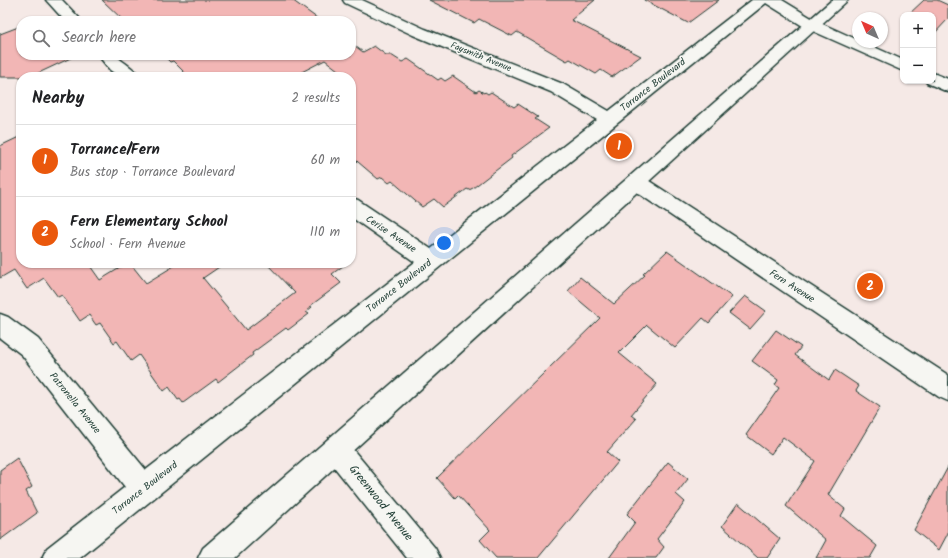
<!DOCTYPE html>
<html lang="en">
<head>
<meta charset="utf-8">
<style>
	:root { --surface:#fff; --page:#f6f6f6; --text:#202124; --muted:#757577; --line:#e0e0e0; --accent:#ea580c }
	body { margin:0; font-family:Kalam,sans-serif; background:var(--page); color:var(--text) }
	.controls { position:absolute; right:12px; top:12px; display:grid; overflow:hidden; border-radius:8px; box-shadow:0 1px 3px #0004 }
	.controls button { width:36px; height:36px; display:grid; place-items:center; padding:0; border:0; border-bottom:1px solid var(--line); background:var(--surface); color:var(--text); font:20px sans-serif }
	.compass { position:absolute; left:852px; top:12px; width:36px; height:36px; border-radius:50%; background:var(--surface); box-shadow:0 1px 3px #0004; rotate:316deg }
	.you { position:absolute; left:444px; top:243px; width:14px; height:14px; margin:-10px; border:3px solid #fff; border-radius:50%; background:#1a73e8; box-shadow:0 0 0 6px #1a73e833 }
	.badge { display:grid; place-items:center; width:26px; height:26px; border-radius:50%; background:var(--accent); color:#fff; font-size:13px; font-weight:700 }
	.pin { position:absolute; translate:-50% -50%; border:2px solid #fff; box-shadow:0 1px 4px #0006 }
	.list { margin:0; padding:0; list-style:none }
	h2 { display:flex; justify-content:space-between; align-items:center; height:52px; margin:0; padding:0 16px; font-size:17px }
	h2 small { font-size:13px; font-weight:400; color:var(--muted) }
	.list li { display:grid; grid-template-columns:26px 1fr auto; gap:12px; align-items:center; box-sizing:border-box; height:72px; padding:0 16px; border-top:1px solid var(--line) }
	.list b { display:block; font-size:15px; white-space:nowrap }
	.list p { margin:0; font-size:13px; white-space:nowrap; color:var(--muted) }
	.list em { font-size:13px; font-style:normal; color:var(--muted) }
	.icon { flex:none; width:22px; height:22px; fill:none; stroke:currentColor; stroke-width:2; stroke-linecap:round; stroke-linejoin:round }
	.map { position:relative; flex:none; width:948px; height:558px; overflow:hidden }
	.search { position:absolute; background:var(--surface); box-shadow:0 1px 3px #0004; left:16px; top:16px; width:340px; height:44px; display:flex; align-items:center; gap:10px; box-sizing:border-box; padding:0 14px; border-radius:16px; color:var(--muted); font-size:15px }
	.panel { position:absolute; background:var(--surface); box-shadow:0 1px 3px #0004; left:16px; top:72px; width:340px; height:196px; border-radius:16px }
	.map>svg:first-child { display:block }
	.building { fill:#f2b6b5; stroke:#1f3d34 }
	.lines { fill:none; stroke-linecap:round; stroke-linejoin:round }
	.minor-casing { stroke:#1f3d34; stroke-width:3 }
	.major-casing { stroke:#1f3d34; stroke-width:3 }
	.minor { fill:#f6f6f2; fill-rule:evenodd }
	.major { fill:#f6f6f2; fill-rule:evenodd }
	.labels { text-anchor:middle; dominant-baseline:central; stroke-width:3; stroke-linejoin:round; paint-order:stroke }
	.far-street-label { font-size:9px; fill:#1f3d34; stroke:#f6f6f2 }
	.street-label { font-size:10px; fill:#1f3d34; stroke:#f6f6f2 }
	.near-street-label { font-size:12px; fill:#1f3d34; stroke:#f6f6f2 }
</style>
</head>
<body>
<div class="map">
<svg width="948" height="558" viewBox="0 0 948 558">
	<rect width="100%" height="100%" fill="#f5e9e6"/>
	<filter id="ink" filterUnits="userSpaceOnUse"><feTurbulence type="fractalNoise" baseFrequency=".025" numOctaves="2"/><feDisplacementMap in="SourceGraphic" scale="8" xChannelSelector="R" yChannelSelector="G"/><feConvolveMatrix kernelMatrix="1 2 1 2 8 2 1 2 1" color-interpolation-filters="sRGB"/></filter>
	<g filter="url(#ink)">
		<path class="building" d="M 102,0 L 292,0 L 321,21 L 124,21 Z
			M 429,0 L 595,0 L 571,20 L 641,56 L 612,77 L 601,70 L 596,74 L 570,59 L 567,61 L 517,32 L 512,36 L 479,19 L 474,23 Z
			M 644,0 L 719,0 L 688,23 Z
			M 924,0 L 937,0 L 948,5 L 948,19 L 933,35 L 933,15 L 908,15 Z
			M 21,26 L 21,55 L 77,55 L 30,77 L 0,77 L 0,34 Z
			M 351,43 L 363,52 L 374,46 L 386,55 L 391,55 L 402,62 L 408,59 L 438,80 L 441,78 L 445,81 L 453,76 L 476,92 L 479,90 L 484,93 L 485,92 L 488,94 L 491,92 L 514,107 L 518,104 L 538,117 L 535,119 L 549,128 L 511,156 L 512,158 L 473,188 L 469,190 L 467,189 L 443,207 L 434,199 L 422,207 L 392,181 L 389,183 L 382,177 L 378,179 L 351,156 L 351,77 L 347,77 L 325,60 L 292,77 L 189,77 L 173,61 L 170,62 L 163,55 L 351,55 Z
			M 21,136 L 21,263 L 88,263 L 100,280 L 128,263 L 130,263 L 146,283 L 179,263 L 225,263 L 203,278 L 246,330 L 295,293 L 266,263 L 347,263 L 332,274 L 341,283 L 310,306 L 312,307 L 306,312 L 309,314 L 288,330 L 286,328 L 252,353 L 253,355 L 218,382 L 216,379 L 183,403 L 180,399 L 178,400 L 169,387 L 164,391 L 139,355 L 131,361 L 117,341 L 114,343 L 100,323 L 96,325 L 89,315 L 80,321 L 62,295 L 58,297 L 44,278 L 27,289 L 14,270 L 0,278 L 0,146 Z
			M 667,251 L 732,297 L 709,323 L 703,318 L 675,348 L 647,325 L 619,353 L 657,384 L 631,415 L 636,419 L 607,452 L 618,462 L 538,558 L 496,558 L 480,540 L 490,530 L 458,495 L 455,498 L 437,478 L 600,318 L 568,291 L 580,277 L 614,304 L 645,275 L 643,274 Z
			M 745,296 L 766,311 L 750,329 L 729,313 Z
			M 776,330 L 801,347 L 795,355 L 829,380 L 835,370 L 859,386 L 856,391 L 880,407 L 828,495 L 845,509 L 841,516 L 877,546 L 870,558 L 816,558 L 826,540 L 786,506 L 815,461 L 783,437 L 771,454 L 746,435 L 779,388 L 775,385 L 778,380 L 752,361 Z
			M 17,458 L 32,487 L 26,491 L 37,513 L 0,540 L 0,470 Z
			M 668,462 L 688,479 L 676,494 L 685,502 L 657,539 L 664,547 L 656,558 L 609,558 L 635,522 L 627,514 Z
			M 948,467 L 948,533 L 939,550 L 914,530 Z
			M 738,503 L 780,539 L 767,558 L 758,558 L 722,526 Z"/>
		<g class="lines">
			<defs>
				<path id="minor" d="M 46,0 L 62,0 L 82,21 L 65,21 Z
					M 343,0 L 362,0 L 425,29 L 563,84 L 609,111 L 752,0 L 782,0 L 818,22 L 858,40 L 858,42 L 863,42 L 903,60 L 903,71 L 806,28 L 766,3 L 80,558 L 42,558 L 47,548 L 125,487 L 22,355 L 0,338 L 0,314 L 8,317 L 38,339 L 146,470 L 415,262 L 351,217 L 351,198 L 358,200 L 431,249 L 597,120 L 551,92 L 413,35 L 345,3 Z
					M 98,55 L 115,55 C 123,63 135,68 140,77 L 120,77 L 110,70 Z
					M 933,73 L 948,79 L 948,92 L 927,83 L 926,81 L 933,81 Z
					M 636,175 L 643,177 L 948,375 L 948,401 L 939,397 L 629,187 L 626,182 L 629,177 Z
					M 336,436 L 345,440 L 435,548 L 440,558 L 407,558 L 327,458 L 323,449 L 327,440 Z"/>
				<path id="major" d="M 832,0 L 848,0 L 235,558 L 198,558 L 203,548 Z"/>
			</defs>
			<use href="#minor" class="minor-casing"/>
			<use href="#major" class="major-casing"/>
			<use href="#minor" class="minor"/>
			<use href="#major" class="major"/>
		</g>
	</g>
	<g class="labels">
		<g class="far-street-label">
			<text transform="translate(481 57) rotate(22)">Faysmith Avenue</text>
		</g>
		<g class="street-label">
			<text transform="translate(653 85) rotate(-38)">Torrance Boulevard</text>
			<text transform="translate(391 234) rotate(34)">Cerise Avenue</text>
			<text transform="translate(399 286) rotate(-38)">Torrance Boulevard</text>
			<text transform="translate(792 286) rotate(33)">Fern Avenue</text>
			<text transform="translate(75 403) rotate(51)">Patronella Avenue</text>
			<text transform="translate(145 488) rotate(-38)">Torrance Boulevard</text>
		</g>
		<g class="near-street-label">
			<text transform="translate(381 503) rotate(51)">Greenwood Avenue</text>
		</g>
	</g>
</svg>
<div class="controls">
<button>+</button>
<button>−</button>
</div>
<svg class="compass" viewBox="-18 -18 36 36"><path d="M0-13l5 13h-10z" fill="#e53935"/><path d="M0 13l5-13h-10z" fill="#757577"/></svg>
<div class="you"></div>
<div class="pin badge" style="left:619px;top:146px">1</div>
<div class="pin badge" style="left:870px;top:286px">2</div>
<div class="search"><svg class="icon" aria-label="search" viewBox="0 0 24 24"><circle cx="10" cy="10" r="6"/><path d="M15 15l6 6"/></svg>Search here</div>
<section class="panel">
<h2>Nearby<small>2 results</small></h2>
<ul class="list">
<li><span class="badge">1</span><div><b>Torrance/Fern</b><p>Bus stop · Torrance Boulevard</p></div><em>60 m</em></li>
<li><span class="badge">2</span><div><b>Fern Elementary School</b><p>School · Fern Avenue</p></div><em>110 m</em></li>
</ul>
</section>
</div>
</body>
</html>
